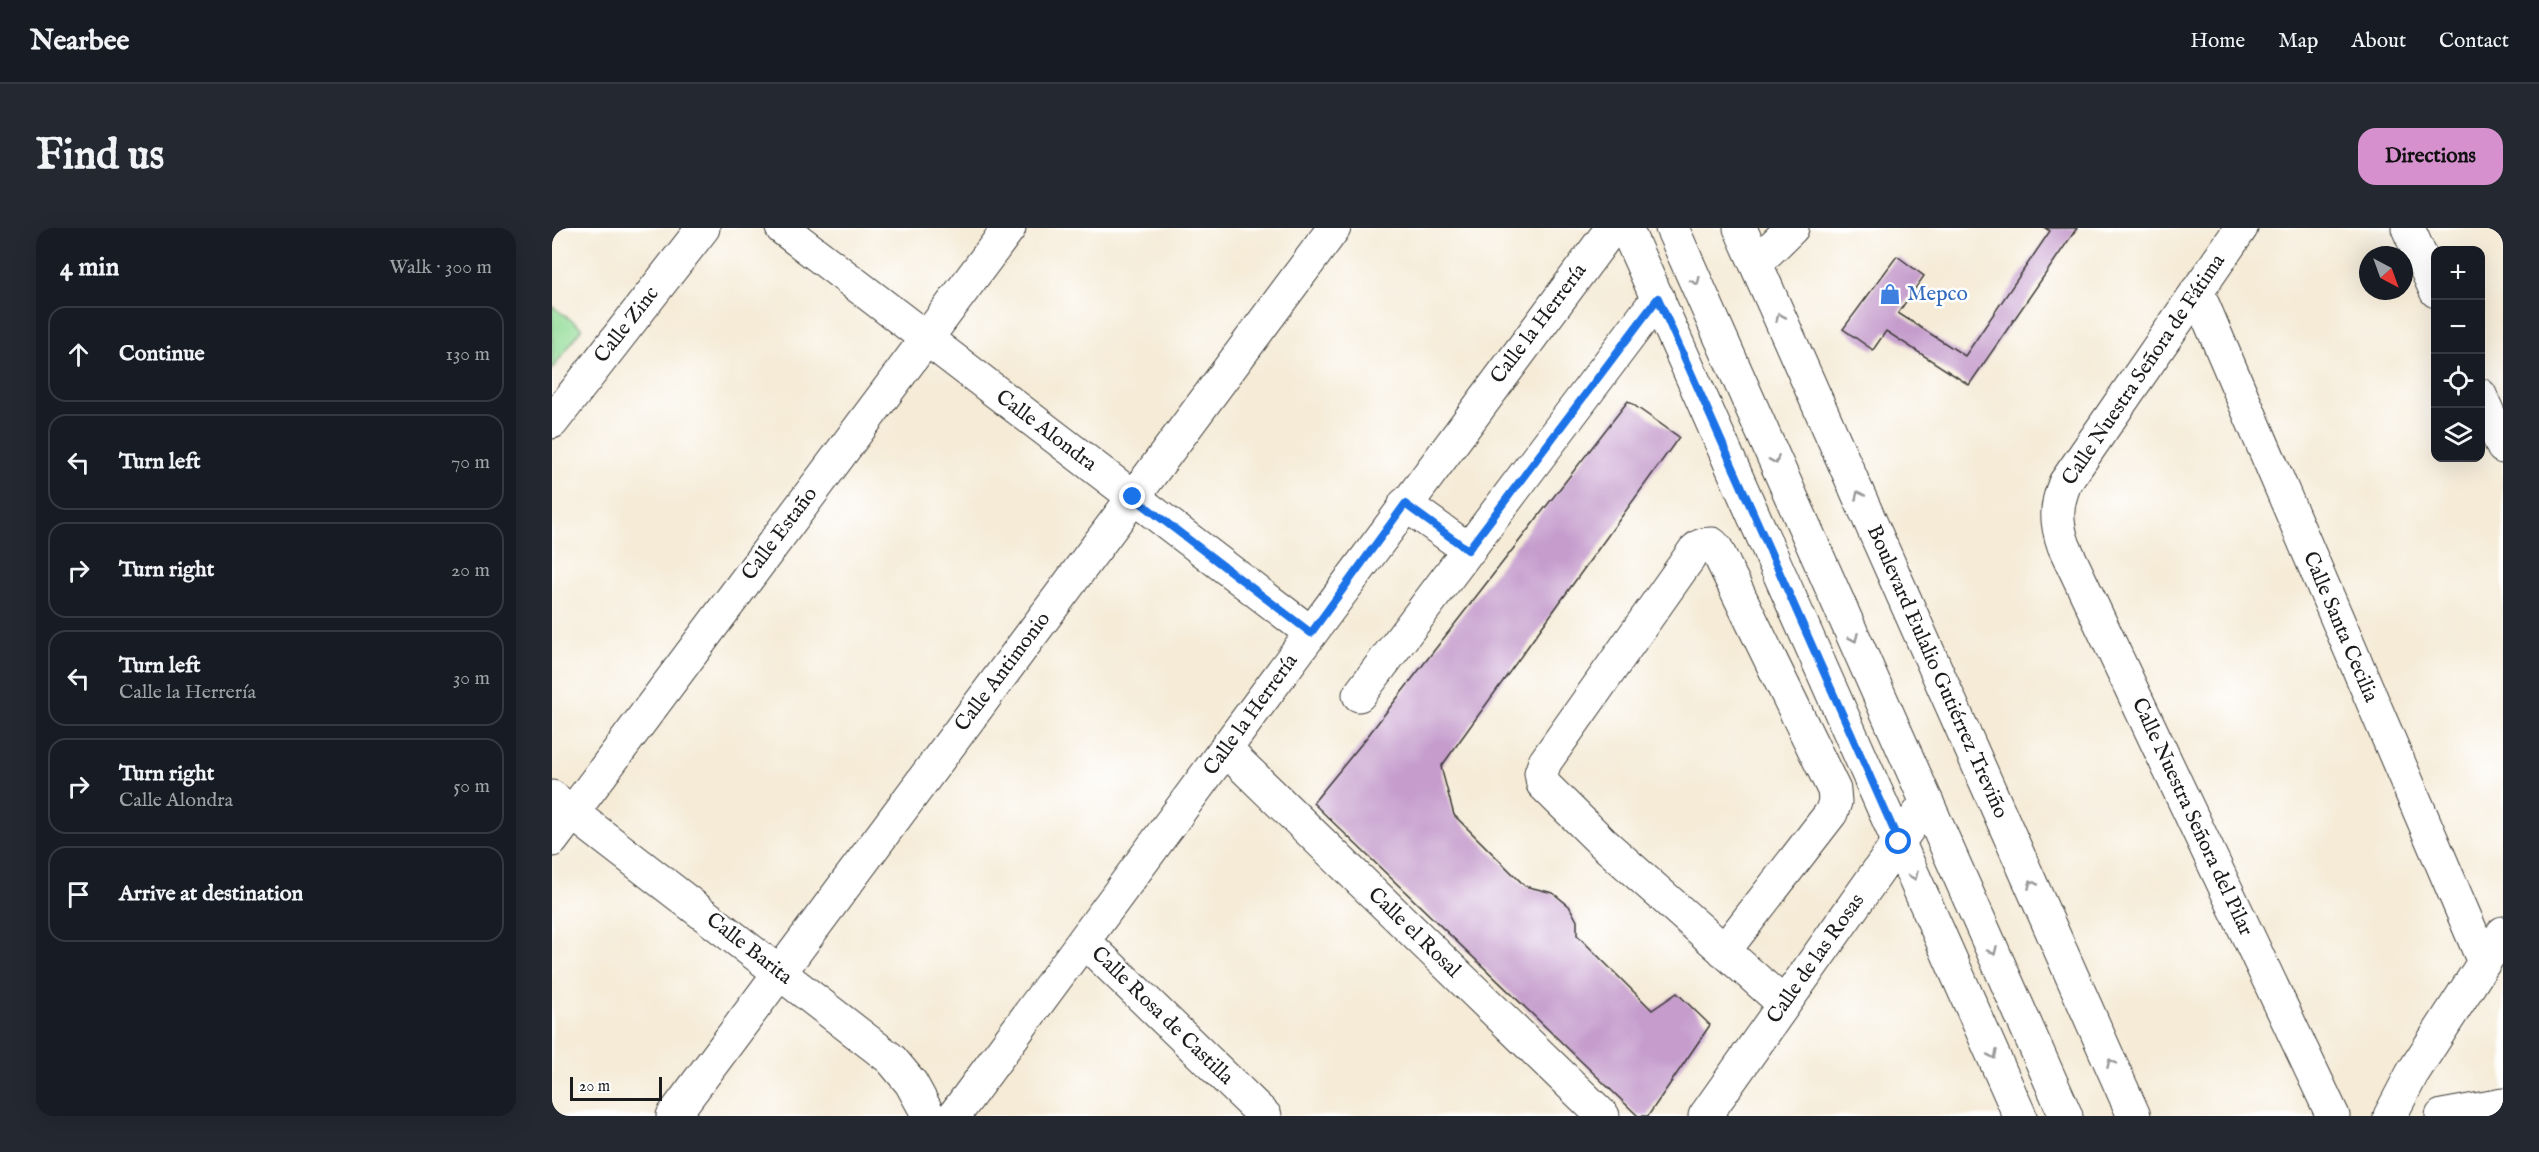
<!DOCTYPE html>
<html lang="en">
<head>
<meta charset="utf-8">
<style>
	:root { --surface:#171b24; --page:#242831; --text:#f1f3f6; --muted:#9ea1a6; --line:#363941; --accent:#d690ce }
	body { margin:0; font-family:"IM FELL English",serif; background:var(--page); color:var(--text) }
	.controls { position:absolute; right:18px; top:18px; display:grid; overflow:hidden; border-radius:12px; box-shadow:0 6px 24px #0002 }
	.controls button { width:54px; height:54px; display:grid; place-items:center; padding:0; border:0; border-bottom:2px solid var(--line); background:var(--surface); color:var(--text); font:30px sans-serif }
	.compass { position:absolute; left:1807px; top:18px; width:54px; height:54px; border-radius:50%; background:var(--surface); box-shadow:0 6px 24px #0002; rotate:139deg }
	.scale { position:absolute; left:18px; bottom:15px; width:92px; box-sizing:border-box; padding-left:6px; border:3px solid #1c1c1c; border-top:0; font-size:16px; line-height:21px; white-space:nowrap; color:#1c1c1c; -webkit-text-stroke:4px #fff; paint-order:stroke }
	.stop { position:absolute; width:18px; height:18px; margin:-14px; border:4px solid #1a73e8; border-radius:50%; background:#fff }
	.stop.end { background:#1a73e8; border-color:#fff; box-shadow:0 2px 6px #0008 }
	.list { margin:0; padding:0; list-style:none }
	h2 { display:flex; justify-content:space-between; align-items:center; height:78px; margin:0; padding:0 24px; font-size:26px }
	h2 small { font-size:20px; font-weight:400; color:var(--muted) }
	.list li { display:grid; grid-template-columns:39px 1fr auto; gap:18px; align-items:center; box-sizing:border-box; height:96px; margin:0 12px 12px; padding:0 12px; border:2px solid var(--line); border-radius:18px }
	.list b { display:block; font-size:22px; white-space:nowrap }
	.list p { margin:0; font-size:20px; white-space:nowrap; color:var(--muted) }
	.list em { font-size:20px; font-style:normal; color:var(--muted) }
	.icon { flex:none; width:33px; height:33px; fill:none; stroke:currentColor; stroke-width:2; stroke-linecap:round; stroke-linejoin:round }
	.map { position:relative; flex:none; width:1951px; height:888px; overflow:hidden; border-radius:18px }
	header { display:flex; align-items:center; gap:36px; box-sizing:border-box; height:84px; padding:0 30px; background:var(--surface); border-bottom:2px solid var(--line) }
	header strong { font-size:28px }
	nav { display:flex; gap:33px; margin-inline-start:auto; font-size:21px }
	.intro { display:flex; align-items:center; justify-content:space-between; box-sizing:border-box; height:144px; padding:0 36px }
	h1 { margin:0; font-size:42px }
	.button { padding:15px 27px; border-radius:18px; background:var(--accent); color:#111; font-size:21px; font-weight:700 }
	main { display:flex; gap:36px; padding:0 36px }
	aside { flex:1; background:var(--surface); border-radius:18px; box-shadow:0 6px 24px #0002 }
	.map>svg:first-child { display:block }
	.green { fill:#93dc97; stroke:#587c5a; stroke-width:1.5 }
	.building { fill:#c59ccc }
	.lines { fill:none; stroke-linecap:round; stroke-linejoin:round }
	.minor-casing { stroke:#3d3b38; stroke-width:35 }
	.major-casing { stroke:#3d3b38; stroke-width:35 }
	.minor { stroke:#fff; stroke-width:33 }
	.major { stroke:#fff; stroke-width:33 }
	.oneway { stroke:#999 }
	.route { stroke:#1a73e8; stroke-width:8 }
	.labels { text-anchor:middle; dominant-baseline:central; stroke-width:5; stroke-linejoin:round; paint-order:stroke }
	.shop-label { font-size:21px; fill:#366cbe; stroke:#fff; text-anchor:start }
	.street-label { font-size:21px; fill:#1c1c1c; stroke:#fff }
</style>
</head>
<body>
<header>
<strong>Nearbee</strong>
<nav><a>Home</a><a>Map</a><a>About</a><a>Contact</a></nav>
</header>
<div class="intro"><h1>Find us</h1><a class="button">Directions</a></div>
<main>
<aside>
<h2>4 min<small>Walk · 300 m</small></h2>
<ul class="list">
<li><svg class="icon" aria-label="ahead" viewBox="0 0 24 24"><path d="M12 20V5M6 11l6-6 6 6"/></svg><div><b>Continue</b></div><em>130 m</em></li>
<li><svg class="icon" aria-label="left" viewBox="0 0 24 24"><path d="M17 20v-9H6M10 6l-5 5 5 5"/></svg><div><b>Turn left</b></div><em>70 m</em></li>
<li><svg class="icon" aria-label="right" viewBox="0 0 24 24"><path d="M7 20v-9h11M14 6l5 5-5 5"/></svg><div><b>Turn right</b></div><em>20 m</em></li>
<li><svg class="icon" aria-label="left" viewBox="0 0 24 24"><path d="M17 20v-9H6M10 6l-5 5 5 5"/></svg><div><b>Turn left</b><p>Calle la Herrería</p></div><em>30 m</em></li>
<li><svg class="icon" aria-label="right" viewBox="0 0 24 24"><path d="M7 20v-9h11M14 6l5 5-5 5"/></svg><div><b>Turn right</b><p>Calle Alondra</p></div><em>50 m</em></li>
<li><svg class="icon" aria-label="arrive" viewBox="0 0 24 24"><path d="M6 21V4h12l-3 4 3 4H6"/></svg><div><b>Arrive at destination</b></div></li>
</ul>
</aside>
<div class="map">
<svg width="1951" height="888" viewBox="0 0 1951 888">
	<rect width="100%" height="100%" fill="#fff"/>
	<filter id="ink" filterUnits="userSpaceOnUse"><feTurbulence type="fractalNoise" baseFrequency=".0167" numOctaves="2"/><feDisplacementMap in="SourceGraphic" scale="12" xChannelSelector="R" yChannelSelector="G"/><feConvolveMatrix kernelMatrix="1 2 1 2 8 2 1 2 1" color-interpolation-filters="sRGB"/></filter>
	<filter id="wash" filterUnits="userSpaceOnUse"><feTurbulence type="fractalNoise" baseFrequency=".008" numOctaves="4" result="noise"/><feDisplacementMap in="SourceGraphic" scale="24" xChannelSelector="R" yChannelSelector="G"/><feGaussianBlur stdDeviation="1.35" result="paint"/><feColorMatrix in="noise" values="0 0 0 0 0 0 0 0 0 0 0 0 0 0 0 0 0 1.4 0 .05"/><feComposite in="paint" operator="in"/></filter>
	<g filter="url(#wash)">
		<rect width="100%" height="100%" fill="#f5ebd7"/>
		<path class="green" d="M 0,78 L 30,100 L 0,142 Z"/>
		<g id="blocks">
			<path class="building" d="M 1493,0 L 1525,0 L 1417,157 L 1334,103 L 1321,122 L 1291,101 L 1345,28 L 1372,48 L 1346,85 L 1413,128 L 1498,3 Z
				M 1076,173 L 1127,209 L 889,539 L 902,587 L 973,658 L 1001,665 L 1017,678 L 1025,693 L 1025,707 L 1100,782 L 1125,765 L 1158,797 L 1096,888 L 1086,888 L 761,575 L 811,514 Z"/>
		</g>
	</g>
	<g filter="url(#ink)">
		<use href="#blocks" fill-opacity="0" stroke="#3d3b38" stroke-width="1.5"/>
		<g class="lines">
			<defs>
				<path id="minor" d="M 230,0 L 759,405
					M 1689,0 L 1513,255 C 1503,279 1504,295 1512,318 L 1781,888
					M 1856,0 L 1884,63
					M 1204,35 L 1240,0
					M 1645,63 L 1932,734
					M 1928,167 L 1951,219
					M 0,194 L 151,0
					M 853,276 L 917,322
					M 807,467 L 1106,70
					M 674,522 L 1051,888
					M 0,569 L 339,831 L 359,855 L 377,888
					M 0,612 L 457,0
					M 532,713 L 713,888
					M 1172,723 L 1279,585 L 1283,574 L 1282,562 L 1164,320 L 1160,316 C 1152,316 1148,317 1142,323 L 993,534 L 989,545 L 991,556 L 1050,614 L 1232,776
					M 121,888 L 782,0
					M 402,888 C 622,592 839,295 1060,0
					M 1153,888 L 1375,574
					M 1838,888 L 1860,846 L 1951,705
					M 1890,888 L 1951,877"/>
				<path id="major" d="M 1074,0 L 1468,888
					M 1120,0 L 1514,888
					M 1188,0 L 1582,888"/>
			</defs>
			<use href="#minor" class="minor-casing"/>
			<use href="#major" class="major-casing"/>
			<use href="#minor" class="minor"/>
			<use href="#major" class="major"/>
		</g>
		<defs><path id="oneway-chevron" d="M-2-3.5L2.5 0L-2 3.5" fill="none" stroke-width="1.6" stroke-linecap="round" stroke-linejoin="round" transform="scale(1.5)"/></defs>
		<g class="oneway">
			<use href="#oneway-chevron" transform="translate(1144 53) rotate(66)"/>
			<use href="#oneway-chevron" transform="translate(1228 89) rotate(-114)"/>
			<use href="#oneway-chevron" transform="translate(1223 232) rotate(66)"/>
			<use href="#oneway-chevron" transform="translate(1307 267) rotate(-114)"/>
			<use href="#oneway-chevron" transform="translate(1302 410) rotate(66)"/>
			<use href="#oneway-chevron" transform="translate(1362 648) rotate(66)"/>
			<use href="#oneway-chevron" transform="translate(1480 656) rotate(-114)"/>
			<use href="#oneway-chevron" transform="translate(1441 723) rotate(66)"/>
			<use href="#oneway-chevron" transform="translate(1441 827) rotate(66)"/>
			<use href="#oneway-chevron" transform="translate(1559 835) rotate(-114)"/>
		</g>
	</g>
	<g class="lines" filter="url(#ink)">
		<path class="route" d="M 581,269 L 759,405 L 853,276 L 916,322 L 1106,70 L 1347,614"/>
	</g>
	<defs>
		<symbol id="shop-bare" viewBox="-9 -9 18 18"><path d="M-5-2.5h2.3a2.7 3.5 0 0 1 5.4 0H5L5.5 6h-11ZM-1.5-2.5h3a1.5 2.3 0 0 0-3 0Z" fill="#3f7fe0" stroke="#fff" stroke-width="2.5" paint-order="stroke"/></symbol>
	</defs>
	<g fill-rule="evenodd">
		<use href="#shop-bare" x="1323" y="51" width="30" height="30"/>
	</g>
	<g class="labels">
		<g class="shop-label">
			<text x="1355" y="66">Mepco</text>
		</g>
		<g class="street-label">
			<text transform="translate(987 96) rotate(-53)">Calle la Herrería</text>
			<text transform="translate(75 97) rotate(-52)">Calle Zinc</text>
			<text transform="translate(1592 142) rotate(-56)">Calle Nuestra Señora de Fátima</text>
			<text transform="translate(494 203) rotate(37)">Calle Alondra</text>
			<text transform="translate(228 306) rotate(-53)">Calle Estaño</text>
			<text transform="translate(1788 399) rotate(67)">Calle Santa Cecilia</text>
			<text transform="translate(451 444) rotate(-53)">Calle Antimonio</text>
			<text transform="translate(1385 444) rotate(66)">Boulevard Eulalio Gutiérrez Treviño</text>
			<text transform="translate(699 487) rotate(-54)">Calle la Herrería</text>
			<text transform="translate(1640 589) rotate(65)">Calle Nuestra Señora del Pilar</text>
			<text transform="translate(862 705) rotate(44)">Calle el Rosal</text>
			<text transform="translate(197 721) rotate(38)">Calle Barita</text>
			<text transform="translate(1264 731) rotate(-55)">Calle de las Rosas</text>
			<text transform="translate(610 788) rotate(44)">Calle Rosa de Castilla</text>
		</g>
	</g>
</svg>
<div class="controls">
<button>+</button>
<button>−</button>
<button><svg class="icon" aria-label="locate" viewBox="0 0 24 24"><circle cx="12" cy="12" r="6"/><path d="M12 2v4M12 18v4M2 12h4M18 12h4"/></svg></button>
<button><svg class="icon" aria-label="layers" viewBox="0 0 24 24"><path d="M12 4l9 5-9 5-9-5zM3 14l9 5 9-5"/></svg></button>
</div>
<svg class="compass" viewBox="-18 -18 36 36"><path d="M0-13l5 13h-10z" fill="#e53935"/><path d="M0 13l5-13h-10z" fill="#9ea1a6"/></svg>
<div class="scale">20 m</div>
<div class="stop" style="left:1347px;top:614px"></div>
<div class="stop end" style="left:581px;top:269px"></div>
</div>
</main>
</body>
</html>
